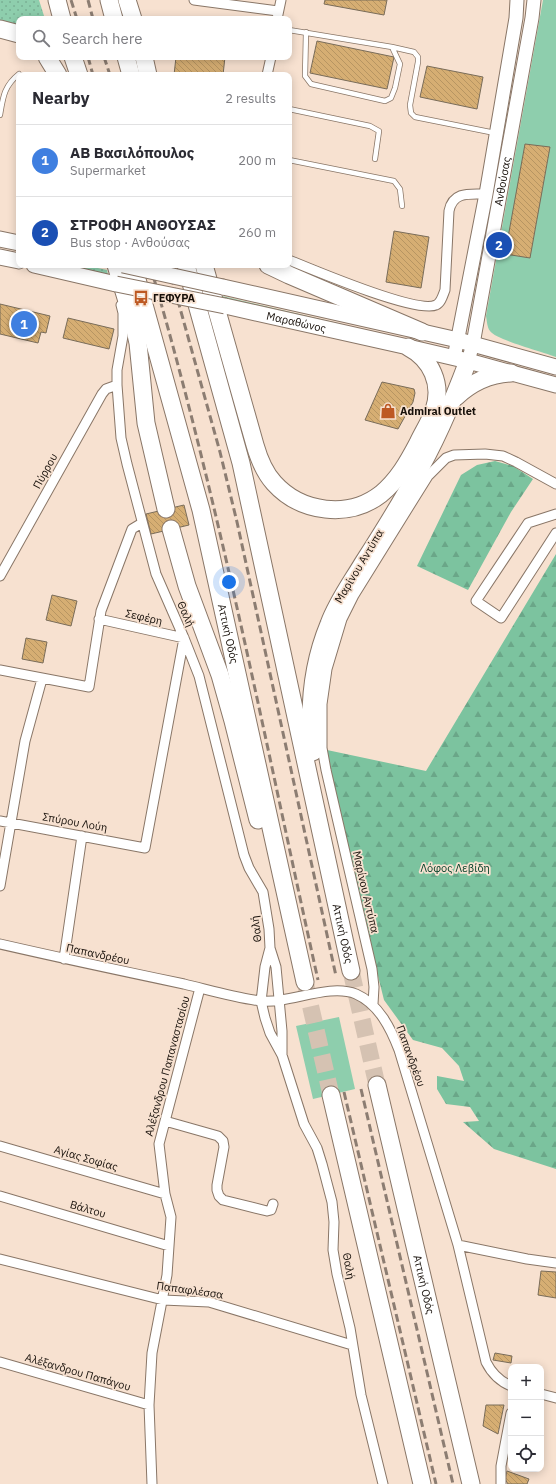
<!DOCTYPE html>
<html lang="en">
<head>
<meta charset="utf-8">
<style>
	:root { --surface:#fff; --page:#f7f7f7; --text:#2b2b33; --muted:#7c7c81; --line:#e1e1e2; --accent:#bd5923 }
	body { margin:0; font-family:"IBM Plex Sans",sans-serif; background:var(--page); color:var(--text) }
	.controls { position:absolute; right:12px; bottom:12px; display:grid; overflow:hidden; border-radius:8px; box-shadow:0 2px 10px #0003 }
	.controls button { width:36px; height:36px; display:grid; place-items:center; padding:0; border:0; border-bottom:1px solid var(--line); background:var(--surface); color:var(--text); font:20px sans-serif }
	.you { position:absolute; left:229px; top:582px; width:14px; height:14px; margin:-10px; border:3px solid #fff; border-radius:50%; background:#1a73e8; box-shadow:0 0 0 6px #1a73e833 }
	.badge { display:grid; place-items:center; width:26px; height:26px; border-radius:50%; background:var(--accent); color:#fff; font-size:13px; font-weight:700 }
	.pin { position:absolute; translate:-50% -50%; border:2px solid #fff; box-shadow:0 1px 4px #0006 }
	.list { margin:0; padding:0; list-style:none }
	h2 { display:flex; justify-content:space-between; align-items:center; height:52px; margin:0; padding:0 16px; font-size:17px }
	h2 small { font-size:13px; font-weight:400; color:var(--muted) }
	.list li { display:grid; grid-template-columns:26px 1fr auto; gap:12px; align-items:center; box-sizing:border-box; height:72px; padding:0 16px; border-top:1px solid var(--line) }
	.list b { display:block; font-size:15px; white-space:nowrap }
	.list p { margin:0; font-size:13px; white-space:nowrap; color:var(--muted) }
	.list em { font-size:13px; font-style:normal; color:var(--muted) }
	.icon { flex:none; width:22px; height:22px; fill:none; stroke:currentColor; stroke-width:2; stroke-linecap:round; stroke-linejoin:round }
	.map { position:relative; flex:none; width:556px; height:1484px; overflow:hidden }
	.search { position:absolute; background:var(--surface); box-shadow:0 2px 10px #0003; left:16px; top:16px; width:276px; height:44px; display:flex; align-items:center; gap:10px; box-sizing:border-box; padding:0 14px; border-radius:8px; color:var(--muted); font-size:15px }
	.panel { position:absolute; background:var(--surface); box-shadow:0 2px 10px #0003; left:16px; top:72px; width:276px; height:196px; border-radius:8px }
	.map>svg:first-child { display:block }
	.grass { fill:url(#grass-dots) }
	.forest { fill:url(#forest-firs) }
	.pitch { fill:#8ecead }
	.building { fill:url(#building-back-hatch); stroke:#796c59 }
	.lines { fill:none; stroke-linecap:round; stroke-linejoin:round }
	.highway-tunnel { stroke:#d5c2b2; stroke-width:17; stroke-dasharray:17 8; stroke-linecap:butt }
	.lane-casing { stroke:#897667; stroke-width:6 }
	.street-casing { stroke:#897667; stroke-width:11 }
	.secondary-casing { stroke:#897667; stroke-width:15 }
	.primary-casing { stroke:#897667; stroke-width:17 }
	.highway-casing { stroke:#897667; stroke-width:19 }
	.lane { stroke:#fff; stroke-width:4.5 }
	.street { stroke:#fff; stroke-width:9 }
	.secondary { stroke:#fff; stroke-width:13 }
	.primary { stroke:#fff; stroke-width:15 }
	.highway { stroke:#fff; stroke-width:17 }
	.rail { stroke:#8c7d72; stroke-width:3; stroke-dasharray:8 4; stroke-linecap:butt }
	.primary-bridge-casing { stroke:#897667; stroke-width:17; stroke-linecap:butt }
	.primary-bridge { stroke:#fff; stroke-width:15 }
	.labels { text-anchor:middle; dominant-baseline:central; stroke-width:3.5; stroke-linejoin:round; paint-order:stroke }
	.street-label { font-size:11px; fill:#17100a; stroke:#f7e1d0 }
	.poi-label { font-size:11px; font-weight:bold; fill:#17100a; stroke:#f7e1d0; text-anchor:start }
	.park-label { font-size:11px; fill:#044129; stroke:#f7e1d0 }
</style>
</head>
<body>
<div class="map">
<svg width="556" height="1484" viewBox="0 0 556 1484">
	<defs>
		<pattern id="grass-dots" width="8" height="8" patternUnits="userSpaceOnUse"><rect width="8" height="8" fill="#8ecead"/><path d="M2 2h.1M6 6h.1" fill="none" stroke="#7ab094" stroke-width="1.8" stroke-linecap="round"/></pattern>
		<pattern id="forest-firs" width="22" height="20" patternUnits="userSpaceOnUse"><rect width="22" height="20" fill="#7cc39f"/><path d="M5 1l3.5 6h-7zM16 11l3.5 6h-7z" fill="#6aa688"/></pattern>
		<pattern id="building-back-hatch" width="6" height="6" patternUnits="userSpaceOnUse"><rect width="6" height="6" fill="#d6ae73"/><path d="M-1 5l2 2M0 0l6 6M5-1l2 2" fill="none" stroke="#b79562"/></pattern>
	</defs>
	<rect width="100%" height="100%" fill="#f7e1d0"/>
	<path class="grass" d="M 0,0 L 39,0 L 45,19 L 19,19 L 19,27 L 0,22 Z
		M 65,265 L 84,265 L 107,270 L 108,275 Z
		M 222,296 L 342,324 L 336,324 L 222,301 Z"/>
	<path class="forest" d="M 495,461 L 513,466 L 533,479 L 511,512 L 468,590 L 417,566 L 461,475 L 477,465 Z
		M 556,554 L 556,1169 L 494,1149 L 463,1122 L 479,1121 L 470,1107 L 446,1104 L 437,1089 L 437,1076 L 464,1081 L 459,1066 L 442,1048 L 413,1040 L 384,1000 L 349,860 L 327,750 L 426,771 Z"/>
	<path class="pitch" d="M 543,0 L 556,0 L 556,357 C 544,352 496,340 490,331 C 487,327 487,321 486,316 Z
		M 339,1017 L 355,1089 L 313,1099 L 296,1026 Z"/>
	<path class="building" d="M 325,0 L 387,0 L 384,15 L 324,4 Z
		M 317,41 L 394,57 L 387,89 L 310,73 Z
		M 176,57 L 225,57 L 223,75 L 174,75 Z
		M 427,66 L 483,77 L 477,109 L 420,97 Z
		M 525,144 L 550,147 L 530,258 L 505,254 Z
		M 394,231 L 429,237 L 421,288 L 386,282 Z
		M 0,304 L 50,316 L 46,333 L 41,332 L 38,343 L 0,334 Z
		M 68,318 L 114,329 L 109,349 L 63,338 Z
		M 382,382 L 414,389 L 415,393 L 413,402 L 398,429 L 365,420 Z
		M 184,505 L 189,525 L 151,534 L 146,514 Z
		M 52,595 L 77,601 L 71,626 L 46,620 Z
		M 26,638 L 47,642 L 43,663 L 22,659 Z
		M 541,1271 L 556,1272 L 556,1298 L 538,1295 Z
		M 495,1353 L 512,1356 L 511,1363 L 493,1360 Z
		M 486,1405 L 504,1405 L 498,1434 L 483,1426 Z
		M 507,1471 L 529,1479 L 527,1484 L 508,1484 L 505,1479 Z"/>
	<g class="lines">
		<path class="highway-tunnel" d="M 351,971 L 377,1085
			M 305,982 L 331,1095"/>
		<defs>
			<path id="lane" d="M 289,30 L 392,47 L 414,52 L 418,57 L 418,62 L 410,105 L 411,113 L 415,117 L 495,133
				M 306,32 L 305,76 L 311,84 L 385,101 L 391,98 L 395,88 L 400,64 L 392,47
				M 289,109 L 370,126 L 379,131 L 375,159
				M 0,115 C 3,97 4,86 19,74
				M 289,160 L 394,181 L 400,189 L 402,206"/>
			<path id="street" d="M 194,0 L 278,11
				M 277,19 L 281,0
				M 267,75 L 271,57
				M 289,260 C 311,269 417,314 436,305 C 441,303 443,295 445,290 L 449,211 C 453,191 470,194 486,194
				M 121,305 L 123,313 L 123,336 L 117,370 L 117,385 L 121,438 L 127,464 L 156,574 L 184,638 L 199,676 L 244,855 L 249,868 L 263,892 L 269,929 L 270,948 L 276,967 L 282,1031 L 282,1055
				M 556,514 L 528,523 L 476,601 L 501,618 L 556,533
				M 0,576 L 102,394 L 106,389 L 117,385
				M 0,670 L 89,687 L 101,611 L 132,529 L 142,523
				M 0,821 L 145,848 L 184,638 L 99,619
				M 0,886 L 25,741 L 42,679
				M 0,944 C 61,958 122,971 184,984 C 209,990 235,998 261,1001 C 289,1004 329,983 356,994 C 379,1004 391,1029 399,1050 L 458,1245 L 486,1362 C 492,1374 499,1381 511,1386
				M 270,948 L 265,967 L 262,993 L 261,1001 L 265,1018 L 270,1033 L 282,1055 L 304,1124 L 317,1148 L 322,1164 L 332,1202 L 334,1222 L 333,1250 L 337,1274 L 350,1328 L 361,1395 L 383,1484
				M 64,959 L 82,836
				M 373,1004 L 374,987 L 372,969 L 326,770 L 322,748 L 322,704 L 327,669 L 342,619 L 354,595 L 428,476 L 446,458 L 454,455 L 485,454 L 503,456 L 516,462 L 556,484
				M 165,1121 L 218,1136 L 223,1141 L 224,1147 L 217,1185 L 217,1190 L 219,1196 L 223,1200 L 267,1211 L 271,1210 L 273,1204
				M 0,1146 L 165,1194
				M 0,1196 L 169,1246
				M 458,1245 L 527,1259 L 556,1263
				M 0,1259 L 163,1300 L 209,1302 L 352,1345
				M 0,1362 L 149,1405
				M 541,1394 L 556,1398
				M 152,1484 L 149,1405 L 152,1353 L 167,1275 L 171,1217 L 165,1194 L 159,1144 L 200,988
				M 501,1484 L 501,1466 L 511,1413"/>
			<g id="secondary">
				<path d="M 454,358 L 486,194 L 516,18 L 517,0"/>
				<path id="s1" d="M 468,361 L 473,344 L 532,18 L 534,0"/>
			</g>
			<g id="primary">
				<path d="M 0,239 L 19,243"/>
				<path d="M 0,257 L 19,261"/>
				<path d="M 34,265 L 116,284"/>
				<path d="M 223,287 L 458,340 L 556,367"/>
				<path id="s2" d="M 225,306 L 408,347 L 468,361 L 556,385"/>
			</g>
			<g id="highway">
				<path d="M 57,0 L 62,19"/>
				<path d="M 109,0 L 114,19"/>
				<path d="M 127,0 L 133,19"/>
				<path d="M 0,29 L 19,34"/>
				<path d="M 47,57 L 58,75"/>
				<path d="M 73,57 L 79,75"/>
				<path d="M 126,57 L 131,75"/>
				<path d="M 144,57 L 148,75"/>
				<path d="M 116,265 L 133,321 L 138,343 L 146,423 L 166,509"/>
				<path id="s3" d="M 133,265 L 201,510 L 305,982"/>
				<path id="s4" d="M 186,265 L 241,463 L 351,971"/>
				<path d="M 204,265 L 255,445 C 259,459 264,472 274,483 C 301,513 349,519 381,494 C 398,480 408,462 418,443 C 423,432 430,422 434,410 C 443,384 431,359 408,347"/>
				<path d="M 268,265 L 289,275 L 422,332"/>
				<path d="M 456,397 C 472,382 489,374 511,373"/>
				<path d="M 171,529 L 187,586 L 220,675 L 233,721 L 258,820"/>
				<path d="M 313,752 C 308,708 312,665 329,624 C 337,602 351,583 363,563 C 381,535 399,506 415,477 C 437,440 453,401 468,361"/>
				<path id="s5" d="M 377,1085 L 471,1484"/>
				<path d="M 331,1095 L 422,1484"/>
			</g>
		</defs>
		<use href="#lane" class="lane-casing"/>
		<use href="#street" class="street-casing"/>
		<use href="#secondary" class="secondary-casing"/>
		<use href="#primary" class="primary-casing"/>
		<use href="#highway" class="highway-casing"/>
		<use href="#lane" class="lane"/>
		<use href="#street" class="street"/>
		<use href="#secondary" class="secondary"/>
		<use href="#primary" class="primary"/>
		<use href="#highway" class="highway"/>
		<path class="rail" d="M 71,0 L 77,19
			M 88,0 L 93,19
			M 88,57 L 93,75
			M 104,57 L 110,75
			M 150,265 C 219,500 265,741 318,980
			M 168,265 L 220,452 L 237,522 L 336,976
			M 361,1089 L 453,1484
			M 344,1092 L 436,1484"/>
		<defs>
			<path id="primary-bridge" d="M 123,265 L 223,287
				M 116,284 L 225,306"/>
		</defs>
		<use href="#primary-bridge" class="primary-bridge-casing"/>
		<use href="#primary-bridge" class="primary-bridge"/>
	</g>
	<defs>
		<symbol id="bus-bare" viewBox="-9 -9 18 18"><path d="M-5-6H5V4H4V6H2V4H-2V6H-4V4H-5ZM-3.5-4V0h7V-4ZM-3.5 1.2v1.5H-2V1.2ZM2 1.2v1.5H3.5V1.2Z" fill="#bd5923" stroke="#f7e1d0" stroke-width="2.5" paint-order="stroke"/></symbol>
		<symbol id="shop-bare" viewBox="-9 -9 18 18"><path d="M-5-2.5h2.3a2.7 3.5 0 0 1 5.4 0H5L5.5 6h-11ZM-1.5-2.5h3a1.5 2.3 0 0 0-3 0Z" fill="#bd5923" stroke="#f7e1d0" stroke-width="2.5" paint-order="stroke"/></symbol>
	</defs>
	<g fill-rule="evenodd">
		<use href="#bus-bare" x="130" y="287" width="22" height="22"/>
		<use href="#shop-bare" x="377" y="400" width="22" height="22"/>
	</g>
	<g class="labels">
		<g class="street-label">
			<text stroke="none"><textPath href="#s1" startOffset="183">Ανθούσας</textPath></text>
			<text stroke="none"><textPath href="#s2" startOffset="73">Μαραθώνος</textPath></text>
			<text transform="translate(45 471) rotate(-61)">Πύρρου</text>
			<text transform="translate(359 566) rotate(-59)">Μαρίνου Αντύπα</text>
			<text transform="translate(186 614) rotate(67)">Θαλή</text>
			<text transform="translate(144 617) rotate(13)">Σεφέρη</text>
			<text stroke="none"><textPath href="#s3" startOffset="381">Αττική Οδός</textPath></text>
			<text transform="translate(75 822) rotate(10)">Σπύρου Λούη</text>
			<text transform="translate(366 892) rotate(77)">Μαρίνου Αντύπα</text>
			<text transform="translate(256 929) rotate(-97)">Θαλή</text>
			<text stroke="none"><textPath href="#s4" startOffset="687">Αττική Οδός</textPath></text>
			<text transform="translate(98 954) rotate(12)">Παπανδρέου</text>
			<text transform="translate(411 1056) rotate(70)">Παπανδρέου</text>
			<text transform="translate(167 1066) rotate(-75)">Αλέξανδρου Παπαναστασίου</text>
			<text transform="translate(86 1158) rotate(16)">Αγίας Σοφίας</text>
			<text transform="translate(88 1209) rotate(16)">Βάλτου</text>
			<text transform="translate(349 1266) rotate(80)">Θαλή</text>
			<text stroke="none"><textPath href="#s5" startOffset="205">Αττική Οδός</textPath></text>
			<text transform="translate(190 1290) rotate(8)">Παπαφλέσσα</text>
			<text transform="translate(78 1372) rotate(16)">Αλέξανδρου Παπάγου</text>
		</g>
		<g class="poi-label">
			<text x="153" y="298">ΓΕΦΥΡΑ</text>
			<text x="400" y="411">Admiral Outlet</text>
		</g>
		<g class="park-label">
			<text x="455" y="868">Λόφος Λεβίδη</text>
		</g>
	</g>
</svg>
<div class="controls">
<button>+</button>
<button>−</button>
<button><svg class="icon" aria-label="locate" viewBox="0 0 24 24"><circle cx="12" cy="12" r="6"/><path d="M12 2v4M12 18v4M2 12h4M18 12h4"/></svg></button>
</div>
<div class="you"></div>
<div class="pin badge" style="left:24px;top:324px;background:#3f7fe0">1</div>
<div class="pin badge" style="left:499px;top:245px;background:#1a4fb4">2</div>
<div class="search"><svg class="icon" aria-label="search" viewBox="0 0 24 24"><circle cx="10" cy="10" r="6"/><path d="M15 15l6 6"/></svg>Search here</div>
<section class="panel">
<h2>Nearby<small>2 results</small></h2>
<ul class="list">
<li><span class="badge" style="background:#3f7fe0">1</span><div><b>ΑΒ Βασιλόπουλος</b><p>Supermarket</p></div><em>200 m</em></li>
<li><span class="badge" style="background:#1a4fb4">2</span><div><b>ΣΤΡΟΦΗ ΑΝΘΟΥΣΑΣ</b><p>Bus stop · Ανθούσας</p></div><em>260 m</em></li>
</ul>
</section>
</div>
</body>
</html>
